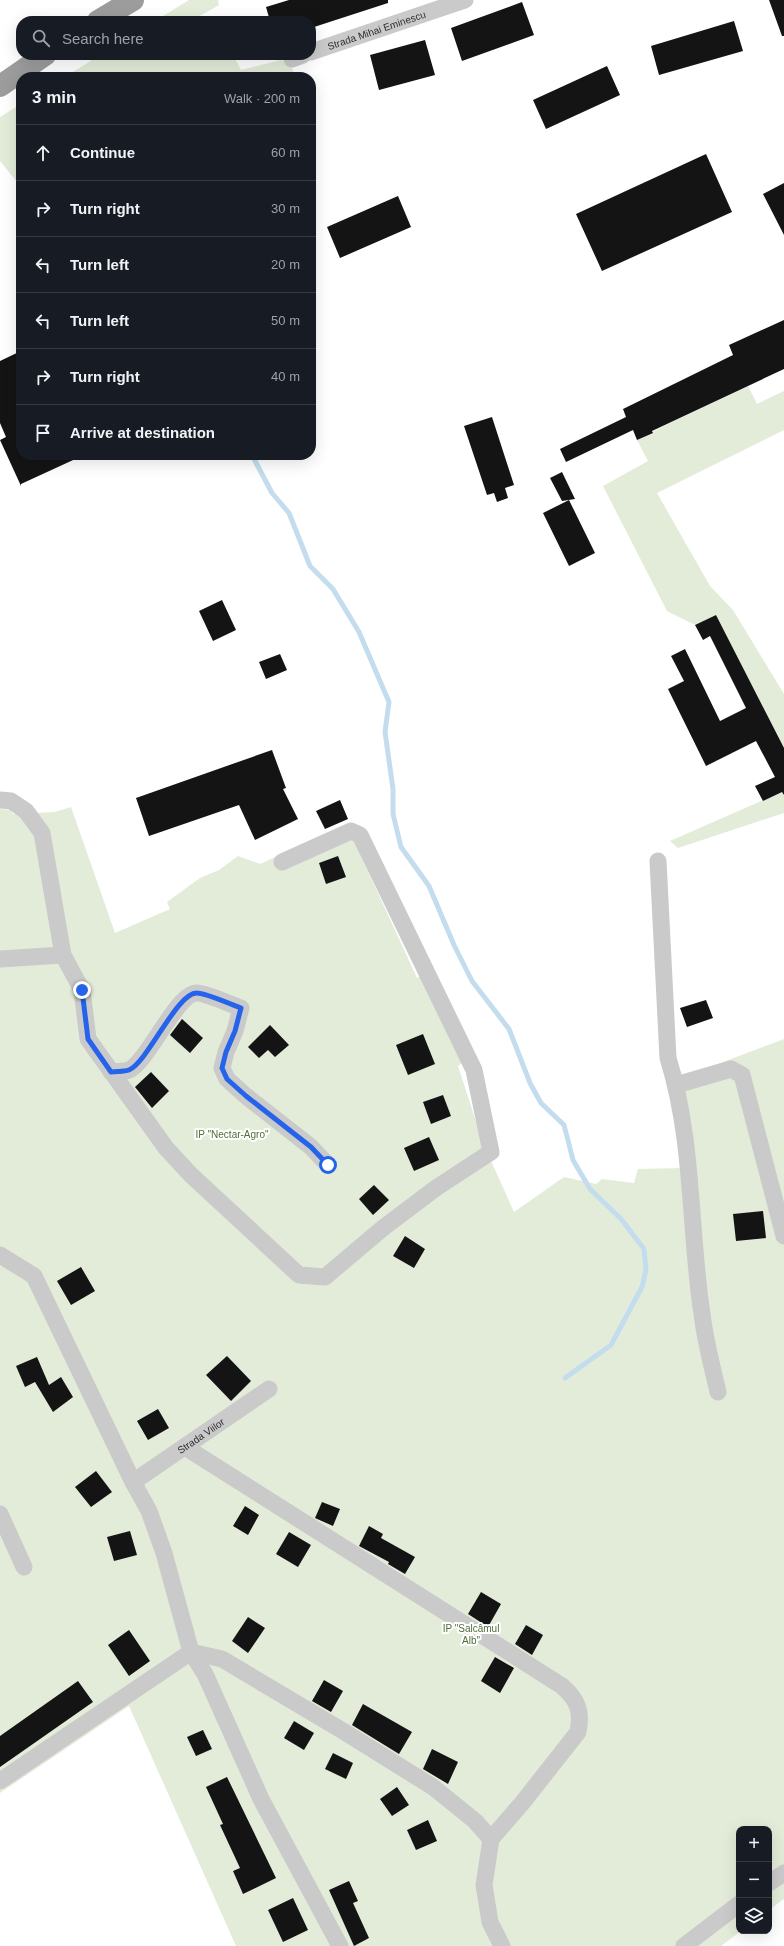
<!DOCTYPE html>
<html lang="en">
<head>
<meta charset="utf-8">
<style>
	:root { --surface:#171b24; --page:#20242c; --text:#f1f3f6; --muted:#9ea1a6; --line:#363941 }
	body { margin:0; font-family:Arial,sans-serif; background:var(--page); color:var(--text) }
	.controls { position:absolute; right:12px; bottom:12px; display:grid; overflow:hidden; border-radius:8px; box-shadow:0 4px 16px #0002 }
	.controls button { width:36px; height:36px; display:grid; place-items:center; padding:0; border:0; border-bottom:1px solid var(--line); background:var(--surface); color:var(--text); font:20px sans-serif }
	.stop { position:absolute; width:12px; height:12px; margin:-9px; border:3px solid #2563eb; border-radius:50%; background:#fff }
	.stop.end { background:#2563eb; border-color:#fff; box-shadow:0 1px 4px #0008 }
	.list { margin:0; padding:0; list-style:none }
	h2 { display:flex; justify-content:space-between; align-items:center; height:52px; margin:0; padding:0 16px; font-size:17px }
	h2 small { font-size:13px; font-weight:400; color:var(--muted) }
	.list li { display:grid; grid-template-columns:26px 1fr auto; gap:12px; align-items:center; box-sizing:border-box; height:56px; padding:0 16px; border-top:1px solid var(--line) }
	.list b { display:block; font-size:15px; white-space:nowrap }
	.list em { font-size:13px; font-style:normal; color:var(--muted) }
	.icon { flex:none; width:22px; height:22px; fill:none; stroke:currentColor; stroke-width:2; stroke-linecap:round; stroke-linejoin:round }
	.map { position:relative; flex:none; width:784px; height:1946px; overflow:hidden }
	.search { position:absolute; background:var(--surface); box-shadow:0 4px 16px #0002; left:16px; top:16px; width:300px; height:44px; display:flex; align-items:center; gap:10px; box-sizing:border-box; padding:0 14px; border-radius:16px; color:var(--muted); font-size:15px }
	.panel { position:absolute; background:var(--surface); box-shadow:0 4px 16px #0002; left:16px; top:72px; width:300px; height:388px; border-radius:16px }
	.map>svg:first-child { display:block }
	.green { fill:#e3ecd9 }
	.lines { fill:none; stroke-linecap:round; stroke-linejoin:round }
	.stream { stroke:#c3ddee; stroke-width:5 }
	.building { fill:#141414 }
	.minor { stroke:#cacaca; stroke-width:17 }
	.trunk { stroke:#9c9c9c; stroke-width:22 }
	.route { stroke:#2563eb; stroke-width:5 }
	.labels { text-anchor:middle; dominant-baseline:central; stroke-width:4; stroke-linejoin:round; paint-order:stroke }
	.street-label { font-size:10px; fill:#2d2d2d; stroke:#fff }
	.park-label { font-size:10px; fill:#506c37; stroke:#fff }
</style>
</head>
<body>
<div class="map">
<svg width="784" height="1946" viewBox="0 0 784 1946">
	<rect width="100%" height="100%" fill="#fff"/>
	<path class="green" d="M 189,0 L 218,0 L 219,5 L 196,18 L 197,21 L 155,21 Z
		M 100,55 L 233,55 L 241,70 L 281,60 L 290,64 L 296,77 L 65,77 Z
		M 21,104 L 21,187 L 0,161 L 0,117 Z
		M 748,386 L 757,404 L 784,391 L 784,430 L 657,493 L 710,586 L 733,610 L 784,694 L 784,748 L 716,615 L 695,625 L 667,611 L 603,486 L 648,461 L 637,440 L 668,424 Z
		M 784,791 L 784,813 L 678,848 L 670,841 Z
		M 71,807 L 115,933 L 170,909 L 167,902 L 200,878 L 219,870 L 238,856 L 260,864 L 286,852 L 347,839 L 354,841 L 417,978 L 423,973 L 463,1062 L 458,1066 L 483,1143 L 514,1212 L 564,1177 L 596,1184 L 602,1179 L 634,1183 L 638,1169 L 685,1168 L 670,1082 L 784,1039 L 784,1899 L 769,1910 L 769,1829 L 739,1829 L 739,1931 L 741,1931 L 721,1946 L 236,1946 L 129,1706 L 0,1793 L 0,809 L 10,810 L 13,814 L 55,812 Z"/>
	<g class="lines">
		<path class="stream" d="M 252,455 L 272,493 L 289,513 L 310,566 L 333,589 L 359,632 L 389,702 L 385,732 L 393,789 L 393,814 L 401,847 L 429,886 L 454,945 L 472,981 L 509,1029 L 530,1083 L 541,1103 L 564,1125 L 573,1160 L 590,1189 L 621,1219 L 644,1249 L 646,1270 L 642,1287 L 611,1345 L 565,1378"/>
	</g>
	<path class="building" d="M 289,0 L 388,0 L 388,3 L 311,28 L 311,21 L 270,21 L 266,7 Z
		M 769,0 L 784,0 L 784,36 L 782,36 Z
		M 522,2 L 534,35 L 462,61 L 451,28 Z
		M 734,21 L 743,51 L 659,75 L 651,46 Z
		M 425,40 L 435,75 L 379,90 L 370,55 Z
		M 607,66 L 620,95 L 546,129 L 533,100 Z
		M 706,154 L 732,212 L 602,271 L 576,214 Z
		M 784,183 L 784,235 L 763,194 Z
		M 398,196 L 411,227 L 340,258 L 327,227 Z
		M 784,320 L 784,369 L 652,431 L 653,433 L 637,440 L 633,430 L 566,462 L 560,449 L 626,417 L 623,409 L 733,355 L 729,345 Z
		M 21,351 L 21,455 L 84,455 L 21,484 L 21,486 L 0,440 L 6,437 L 0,423 L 0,361 Z
		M 492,417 L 514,485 L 505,488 L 508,498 L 497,502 L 494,493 L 487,495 L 464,426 Z
		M 562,472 L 575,499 L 562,501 L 550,478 Z
		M 569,500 L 595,553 L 569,566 L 543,513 Z
		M 222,600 L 236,630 L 213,641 L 199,611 Z
		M 716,615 L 784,748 L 784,795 L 782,792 L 763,801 L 755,786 L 775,777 L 756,741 L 706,766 L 668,689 L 684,681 L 671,656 L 685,649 L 720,721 L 746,708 L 710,636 L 703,640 L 695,625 Z
		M 280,654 L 287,670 L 266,679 L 259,662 Z
		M 272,750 L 286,788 L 283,789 L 298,819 L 255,840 L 239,805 L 149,836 L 136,798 Z
		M 340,800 L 348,819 L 325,829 L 316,811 Z
		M 338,856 L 346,877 L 326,884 L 319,863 Z
		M 706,1000 L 713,1018 L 687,1027 L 680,1008 Z
		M 182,1019 L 203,1038 L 190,1053 L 170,1035 Z
		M 270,1025 L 289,1045 L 275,1057 L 268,1050 L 259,1058 L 248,1047 Z
		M 423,1034 L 435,1064 L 408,1075 L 396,1045 Z
		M 151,1072 L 169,1091 L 152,1108 L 135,1087 Z
		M 443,1095 L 451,1116 L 431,1124 L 423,1102 Z
		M 429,1137 L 439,1160 L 414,1171 L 404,1148 Z
		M 374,1185 L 389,1200 L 373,1215 L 359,1199 Z
		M 763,1211 L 766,1238 L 736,1241 L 733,1214 Z
		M 405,1236 L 425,1249 L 414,1268 L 393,1256 Z
		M 81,1267 L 95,1291 L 71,1305 L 57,1281 Z
		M 227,1356 L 251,1381 L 231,1401 L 206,1375 Z
		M 37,1357 L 49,1385 L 61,1377 L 73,1397 L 53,1412 L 35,1382 L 25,1387 L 16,1366 Z
		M 158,1409 L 169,1428 L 148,1440 L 137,1421 Z
		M 96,1471 L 112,1492 L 91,1507 L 75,1487 Z
		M 322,1502 L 340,1509 L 333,1526 L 315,1518 Z
		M 245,1506 L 259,1515 L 248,1535 L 233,1526 Z
		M 369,1526 L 383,1534 L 381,1538 L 415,1557 L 405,1574 L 388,1564 L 389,1562 L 359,1546 Z
		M 130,1531 L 137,1555 L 114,1561 L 107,1537 Z
		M 289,1532 L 311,1545 L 298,1567 L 276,1554 Z
		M 481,1592 L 501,1604 L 488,1627 L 468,1614 Z
		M 248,1617 L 265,1628 L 248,1653 L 232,1641 Z
		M 526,1625 L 543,1635 L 532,1655 L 515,1644 Z
		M 129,1630 L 150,1661 L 129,1676 L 108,1645 Z
		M 495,1657 L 514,1668 L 500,1693 L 481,1681 Z
		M 324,1680 L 343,1691 L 331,1712 L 312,1701 Z
		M 78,1681 L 93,1702 L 0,1767 L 0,1736 Z
		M 363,1704 L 412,1732 L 399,1754 L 352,1725 Z
		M 294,1721 L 314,1733 L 304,1750 L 284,1738 Z
		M 203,1730 L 212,1749 L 196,1756 L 187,1737 Z
		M 432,1749 L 458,1762 L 448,1784 L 423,1769 Z
		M 333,1753 L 353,1763 L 346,1779 L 325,1769 Z
		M 227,1777 L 276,1878 L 243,1894 L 233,1871 L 240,1868 L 220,1825 L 223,1824 L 206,1787 Z
		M 397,1787 L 409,1805 L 392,1816 L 380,1799 Z
		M 428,1820 L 437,1841 L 416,1850 L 407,1830 Z
		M 349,1881 L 358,1901 L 353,1903 L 369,1938 L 354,1946 L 329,1890 Z
		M 293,1898 L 308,1930 L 283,1942 L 268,1910 Z"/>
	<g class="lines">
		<g class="minor">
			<path id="s1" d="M 311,52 L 465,0"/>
			<path d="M 292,59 L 303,55"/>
			<path d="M 0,800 L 11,801 L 26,811 L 42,833 L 63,955 L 82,990 L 88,1039 L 166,1148 L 191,1175 L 299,1275 L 325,1277 L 383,1228 L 436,1188 L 491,1152 L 474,1070 L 360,835 L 351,831 L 282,862"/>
			<path d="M 658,861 L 668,1058 C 694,1141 689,1229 702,1314 C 705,1340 712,1366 718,1392"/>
			<path d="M 0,959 L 63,955"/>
			<path d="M 111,1072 C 116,1071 124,1072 129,1070 C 148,1062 177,992 197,993 C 206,993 232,1005 241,1008 L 235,1031 L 226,1052 L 222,1068 L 227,1079 L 246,1096 L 311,1147 L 328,1165"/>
			<path d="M 676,1085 L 731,1069 L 742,1075 L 784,1236"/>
			<path d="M 0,1255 L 34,1276 L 133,1482 L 149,1511 L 164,1553 L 191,1652 L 205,1674 L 261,1799 L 340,1946"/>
			<path d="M 185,1447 L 562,1686 C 578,1700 582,1711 578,1732 L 523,1802 L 491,1839 L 484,1885 L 490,1922 L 502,1946"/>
			<path id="s2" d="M 133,1482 L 269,1389"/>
			<path d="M 0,1514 L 24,1567"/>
			<path d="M 0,1781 L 191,1652 L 222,1659 L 343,1731 L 433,1787 L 475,1821 L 491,1839"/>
			<path d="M 769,1883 L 784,1873"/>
			<path d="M 684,1946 L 739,1904"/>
		</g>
		<path class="trunk" d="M 98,21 L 133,0
			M 0,86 L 45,55"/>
	</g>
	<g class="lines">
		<path class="route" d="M 82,990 L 88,1039 L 111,1072 C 116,1071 124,1072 129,1070 C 148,1062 177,992 197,993 C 206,993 232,1005 241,1008 L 235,1031 L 226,1052 L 222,1068 L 227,1079 L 246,1096 L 311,1147 L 328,1165"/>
	</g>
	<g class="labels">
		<g class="street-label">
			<text stroke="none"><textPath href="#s1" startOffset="69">Strada Mihai Eminescu</textPath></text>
			<text stroke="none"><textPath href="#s2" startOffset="82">Strada Viilor</textPath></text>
		</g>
		<g class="park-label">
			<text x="232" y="1134">IP "Nectar-Agro"</text>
			<text x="471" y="1628">IP "Salcâmul<tspan x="471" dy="12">Alb"</tspan></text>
		</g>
	</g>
</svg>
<div class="controls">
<button>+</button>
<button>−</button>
<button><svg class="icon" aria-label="layers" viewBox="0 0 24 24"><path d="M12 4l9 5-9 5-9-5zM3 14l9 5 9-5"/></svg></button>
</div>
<div class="stop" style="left:328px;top:1165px"></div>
<div class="stop end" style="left:82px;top:990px"></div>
<div class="search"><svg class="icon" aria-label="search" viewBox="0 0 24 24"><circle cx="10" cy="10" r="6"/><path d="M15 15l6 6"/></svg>Search here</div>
<section class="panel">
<h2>3 min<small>Walk · 200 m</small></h2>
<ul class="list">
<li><svg class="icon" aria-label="ahead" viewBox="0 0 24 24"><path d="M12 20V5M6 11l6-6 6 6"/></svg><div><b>Continue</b></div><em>60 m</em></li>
<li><svg class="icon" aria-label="right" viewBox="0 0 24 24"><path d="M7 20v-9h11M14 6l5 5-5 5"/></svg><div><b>Turn right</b></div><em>30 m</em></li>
<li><svg class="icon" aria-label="left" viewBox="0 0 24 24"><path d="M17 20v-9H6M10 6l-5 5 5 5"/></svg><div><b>Turn left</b></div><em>20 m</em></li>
<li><svg class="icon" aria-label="left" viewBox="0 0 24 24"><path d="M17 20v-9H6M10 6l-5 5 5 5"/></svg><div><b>Turn left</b></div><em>50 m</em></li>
<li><svg class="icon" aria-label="right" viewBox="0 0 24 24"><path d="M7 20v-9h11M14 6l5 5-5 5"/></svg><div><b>Turn right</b></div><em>40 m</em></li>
<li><svg class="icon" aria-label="arrive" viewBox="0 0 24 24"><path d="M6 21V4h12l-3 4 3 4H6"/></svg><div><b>Arrive at destination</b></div></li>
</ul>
</section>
</div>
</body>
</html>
